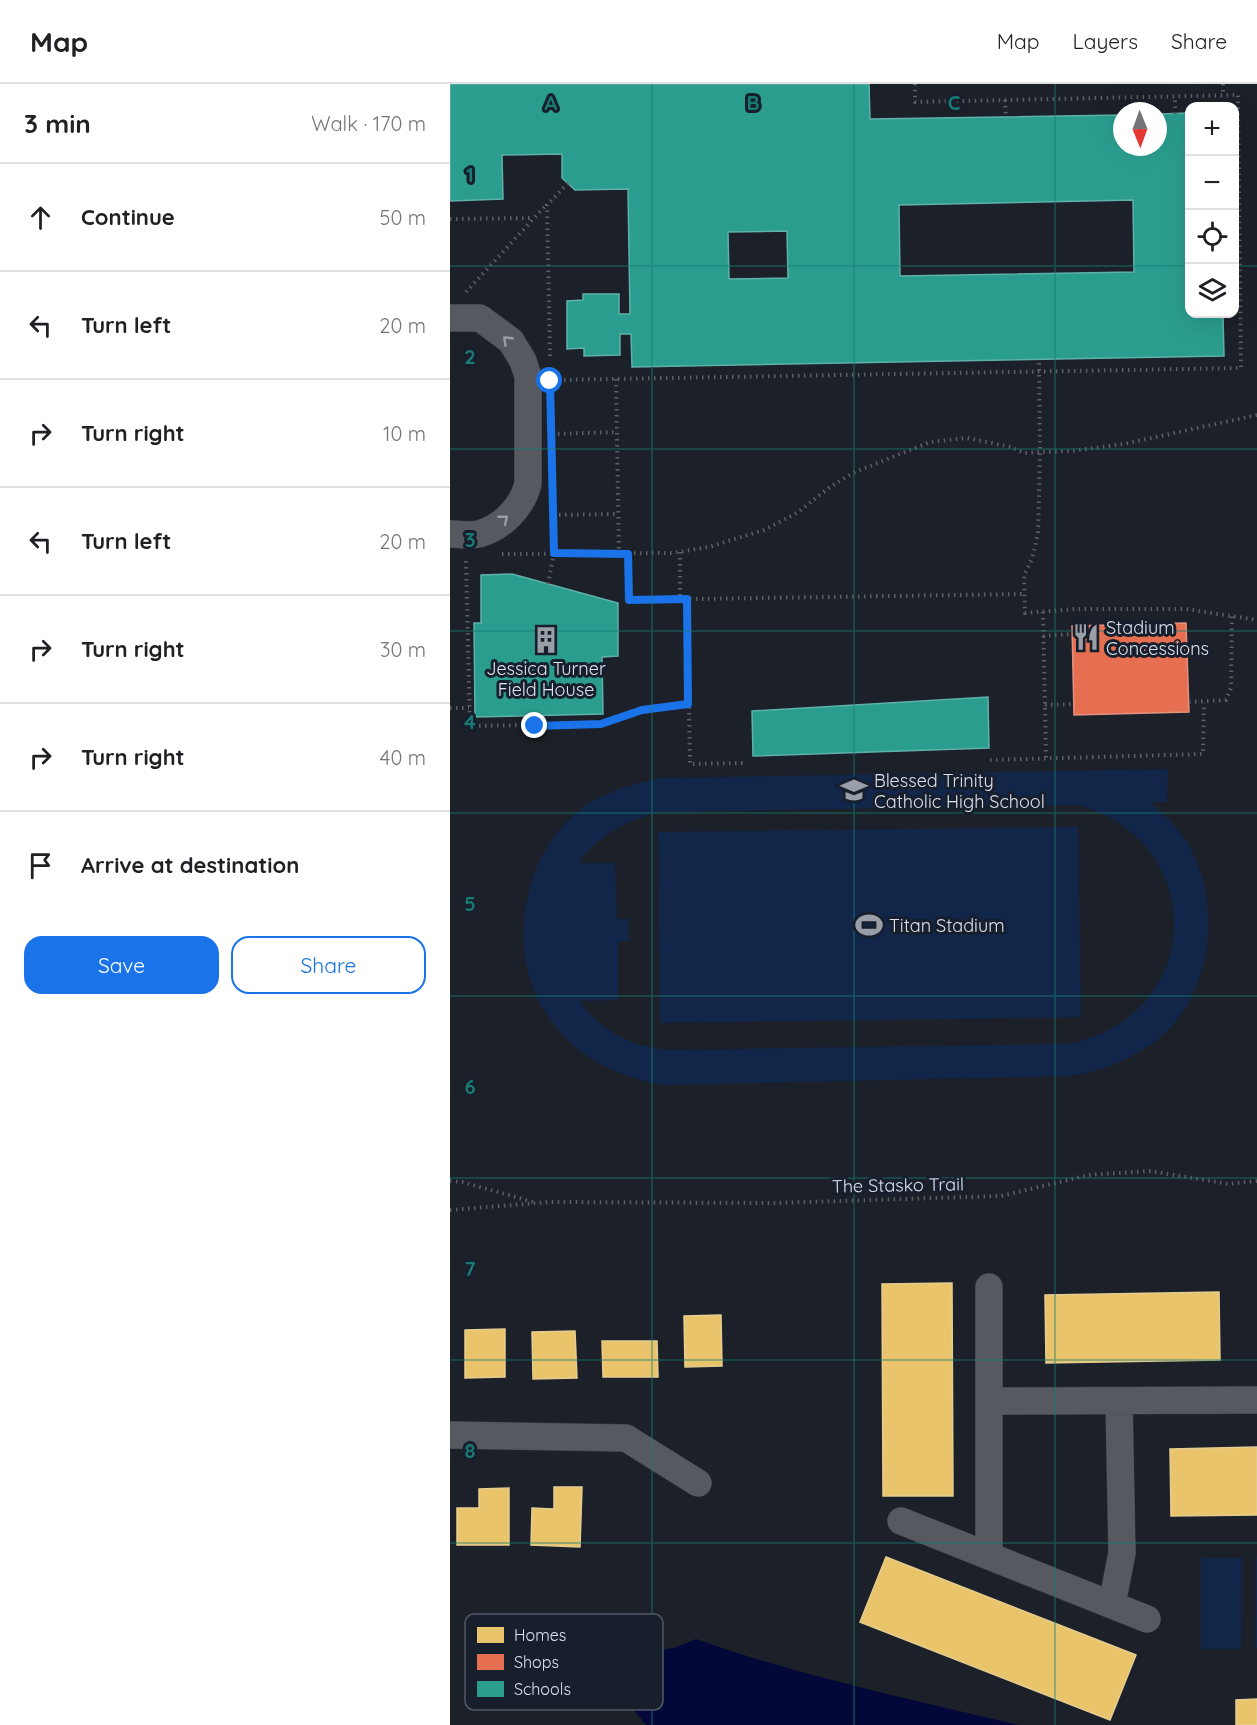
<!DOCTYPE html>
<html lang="en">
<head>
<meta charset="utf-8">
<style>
	:root { --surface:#fff; --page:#f6f6f6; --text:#202124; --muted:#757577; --line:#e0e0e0; --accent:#1a73e8 }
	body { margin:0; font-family:Quicksand,sans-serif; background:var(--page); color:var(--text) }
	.controls { position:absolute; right:18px; top:18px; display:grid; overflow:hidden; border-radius:12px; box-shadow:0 6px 24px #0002 }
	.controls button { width:54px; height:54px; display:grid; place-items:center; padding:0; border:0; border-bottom:2px solid var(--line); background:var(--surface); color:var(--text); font:30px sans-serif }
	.compass { position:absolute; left:663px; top:18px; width:54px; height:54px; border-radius:50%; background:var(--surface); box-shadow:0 6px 24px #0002; rotate:179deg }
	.stop { position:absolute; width:18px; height:18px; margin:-14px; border:4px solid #1a73e8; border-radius:50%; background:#fff }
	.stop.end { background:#1a73e8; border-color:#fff; box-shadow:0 2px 6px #0008 }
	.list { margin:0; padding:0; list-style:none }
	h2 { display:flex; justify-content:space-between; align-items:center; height:78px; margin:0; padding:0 24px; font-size:26px }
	h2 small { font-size:20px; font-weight:400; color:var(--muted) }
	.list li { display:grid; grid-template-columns:39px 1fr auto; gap:18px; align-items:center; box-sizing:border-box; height:108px; padding:0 24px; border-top:2px solid var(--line) }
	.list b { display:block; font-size:22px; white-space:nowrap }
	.list em { font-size:20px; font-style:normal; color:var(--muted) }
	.actions { display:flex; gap:12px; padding:18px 24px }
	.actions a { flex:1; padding:14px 0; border:2px solid var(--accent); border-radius:18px; text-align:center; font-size:21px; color:var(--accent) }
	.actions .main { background:var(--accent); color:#fff }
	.icon { flex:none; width:33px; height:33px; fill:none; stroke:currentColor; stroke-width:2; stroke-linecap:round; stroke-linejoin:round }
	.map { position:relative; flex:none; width:807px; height:1641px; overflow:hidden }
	header { display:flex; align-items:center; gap:36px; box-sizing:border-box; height:84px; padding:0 30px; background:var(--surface); border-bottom:2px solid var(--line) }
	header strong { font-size:28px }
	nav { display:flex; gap:33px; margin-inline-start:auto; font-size:21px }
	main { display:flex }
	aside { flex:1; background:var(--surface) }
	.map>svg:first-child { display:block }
	.green { fill:#12264a; fill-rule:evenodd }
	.water { fill:#030839 }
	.homes { fill:#e9c46a; stroke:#e5cd91; stroke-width:1.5 }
	.shops { fill:#e76f51; stroke:#e49280; stroke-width:1.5 }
	.schools { fill:#2a9d8f; stroke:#5fb2ab; stroke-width:1.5; fill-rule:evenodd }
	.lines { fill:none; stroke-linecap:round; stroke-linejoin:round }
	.minor-casing { stroke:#3a3d44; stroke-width:28 }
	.path { stroke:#5d6065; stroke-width:4; stroke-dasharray:1.5 4.5; stroke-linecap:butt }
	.minor { stroke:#56595f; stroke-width:27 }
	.oneway { stroke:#999ea6 }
	.route { stroke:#1a73e8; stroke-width:8 }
	.grid { fill:none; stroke:#197b74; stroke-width:1.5; stroke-opacity:0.55 }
	.labels { text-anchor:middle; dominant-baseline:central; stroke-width:6; stroke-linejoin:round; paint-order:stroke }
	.poi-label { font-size:18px; fill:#dce2ec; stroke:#171f2d; text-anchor:start }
	.street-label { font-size:18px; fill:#dce2ec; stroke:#171f2d }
	.key { fill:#171f2d; stroke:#525a66; stroke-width:1.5 }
	.key-label { font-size:16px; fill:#dce2ec }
	.grid-label { font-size:20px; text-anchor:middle; font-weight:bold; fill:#197b74; stroke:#171f2d; stroke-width:6; stroke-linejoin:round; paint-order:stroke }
</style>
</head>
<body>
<header>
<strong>Map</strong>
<nav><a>Map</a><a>Layers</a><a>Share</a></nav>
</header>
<main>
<aside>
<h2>3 min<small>Walk · 170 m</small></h2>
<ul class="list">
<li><svg class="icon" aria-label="ahead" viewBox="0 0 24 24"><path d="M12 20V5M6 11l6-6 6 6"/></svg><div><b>Continue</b></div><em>50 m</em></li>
<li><svg class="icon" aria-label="left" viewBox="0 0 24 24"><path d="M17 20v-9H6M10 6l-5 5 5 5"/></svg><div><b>Turn left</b></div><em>20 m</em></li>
<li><svg class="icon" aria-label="right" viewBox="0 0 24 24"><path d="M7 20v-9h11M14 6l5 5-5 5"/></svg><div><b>Turn right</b></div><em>10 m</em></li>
<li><svg class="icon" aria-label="left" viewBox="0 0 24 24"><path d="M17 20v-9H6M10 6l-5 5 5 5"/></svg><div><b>Turn left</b></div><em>20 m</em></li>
<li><svg class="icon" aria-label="right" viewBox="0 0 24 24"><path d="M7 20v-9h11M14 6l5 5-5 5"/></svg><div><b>Turn right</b></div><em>30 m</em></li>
<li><svg class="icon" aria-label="right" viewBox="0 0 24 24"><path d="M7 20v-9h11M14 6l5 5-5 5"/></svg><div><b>Turn right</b></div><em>40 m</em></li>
<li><svg class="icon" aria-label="arrive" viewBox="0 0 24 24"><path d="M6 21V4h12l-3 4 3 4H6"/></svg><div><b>Arrive at destination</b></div></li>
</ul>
<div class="actions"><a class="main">Save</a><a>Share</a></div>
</aside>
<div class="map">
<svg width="807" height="1641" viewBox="0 0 807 1641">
	<rect width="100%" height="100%" fill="#1c2028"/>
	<path class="green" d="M 718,685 L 717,718 L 700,718 C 713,730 727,742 737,758 C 774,820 763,919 700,961 C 675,978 649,988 619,992 L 213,1001 C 115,985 54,906 79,807 C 87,774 108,741 136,721 C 158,707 184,700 209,694 ZM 628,721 C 760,757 755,932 619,960 L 219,966 C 182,962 151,949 130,917 L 168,916 L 168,858 L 179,857 L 178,835 L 167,835 L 165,779 L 128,779 C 149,751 174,738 208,728 Z
		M 628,743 L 631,933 L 210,939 L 208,748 Z
		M 806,1473 L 807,1473 L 807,1564 L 805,1564 Z
		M 751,1474 L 792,1474 L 791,1565 L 751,1565 Z"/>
	<path class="water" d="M 246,1555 C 350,1592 460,1615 568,1641 L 196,1641 L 163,1601 L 157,1585 L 161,1574 L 224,1564 Z"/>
	<path class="homes" d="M 502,1199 L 503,1412 L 433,1412 L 432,1200 Z
		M 769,1208 L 770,1276 L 596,1279 L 595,1211 Z
		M 271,1231 L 272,1282 L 235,1283 L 234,1232 Z
		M 55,1245 L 55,1293 L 15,1294 L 15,1246 Z
		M 125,1247 L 127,1294 L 83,1295 L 82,1248 Z
		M 152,1257 L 207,1257 L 208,1293 L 153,1293 Z
		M 807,1363 L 807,1431 L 721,1432 L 720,1365 Z
		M 104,1403 L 132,1403 L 130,1463 L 81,1461 L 82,1424 L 104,1425 Z
		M 59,1404 L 59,1461 L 7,1461 L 7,1424 L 29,1424 L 29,1405 Z
		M 436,1473 L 686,1571 L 660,1636 L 410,1538 Z
		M 807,1615 L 807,1641 L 786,1641 L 786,1616 Z"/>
	<path class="shops" d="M 736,539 L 739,628 L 624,631 L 622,542 Z"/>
	<path class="schools" d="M 0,0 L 419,0 L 420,35 L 672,31 L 672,63 L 708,63 L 708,30 L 740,29 L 740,230 L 773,230 L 774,272 L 182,283 L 181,250 L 170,250 L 170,271 L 134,272 L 134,264 L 117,265 L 117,217 L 133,216 L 133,210 L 169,210 L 169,230 L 180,230 L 178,105 L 125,106 L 112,94 L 112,70 L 52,71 L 53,115 L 0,117 ZM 683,116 L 684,188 L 450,192 L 449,121 ZM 337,147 L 338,194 L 279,195 L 278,148 Z
		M 62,490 L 168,519 L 168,572 L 152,573 L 153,630 L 25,633 L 24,539 L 31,539 L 31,491 Z
		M 538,613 L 539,664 L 303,672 L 302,627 Z"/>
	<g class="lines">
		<defs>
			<path id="minor" d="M 0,234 L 30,234 L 61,257 L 73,277 L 78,292 L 78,400 C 72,423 53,443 29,450 C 21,452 9,450 0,450
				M 540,1317 L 807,1316
				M 0,1351 L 176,1354 L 248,1399
				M 451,1437 L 697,1535
				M 539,1471 L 539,1203
				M 662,1520 L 672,1469 L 669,1317"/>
		</defs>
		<use href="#minor" class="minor-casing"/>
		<path class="path" d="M 773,0 L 773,12
			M 555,16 L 556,33
			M 725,30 L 725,12
			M 0,135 L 84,134
			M 16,208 L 96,121
			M 100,272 L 97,121 L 118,99
			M 166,295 L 169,470
			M 102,296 L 791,284 L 788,11 L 465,18 L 465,0
			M 807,331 L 674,360 L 622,367 L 590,368 L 588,449 L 582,475 L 574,491 L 575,529 L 626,525 L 736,525 L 807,536
			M 102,350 L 167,348
			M 103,431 L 168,430
			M 230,468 L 230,515
			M 178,469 L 179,516 L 574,510
			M 52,470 L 222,469 L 259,463 L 314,446 L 347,429 L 380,403 L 403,389 L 480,358 L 517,354 L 561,363 L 574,369 L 590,368 L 589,276
			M 16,477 L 20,642 L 151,640 L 192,626 L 239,620
			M 98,500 L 104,469 L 103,410
			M 237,515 L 240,680 L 293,679
			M 593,528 L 596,674
			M 593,552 L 622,550
			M 739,618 L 776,616 L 781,604 L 782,531
			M 595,621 L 624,620
			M 0,624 L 19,624
			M 540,676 L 753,670 L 754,619
			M 0,1097 L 12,1098 L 83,1118
			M 0,1126 L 100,1118 L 325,1119 L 551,1112 L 639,1091 L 701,1087 L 778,1100 L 807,1097"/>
		<use href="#minor" class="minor"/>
	</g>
	<defs><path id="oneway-chevron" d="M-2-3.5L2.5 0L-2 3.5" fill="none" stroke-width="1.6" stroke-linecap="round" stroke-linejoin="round" transform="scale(1.5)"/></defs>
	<g class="oneway">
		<use href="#oneway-chevron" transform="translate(57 256) rotate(-136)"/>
		<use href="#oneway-chevron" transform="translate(54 435) rotate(-38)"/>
	</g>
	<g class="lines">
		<path class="route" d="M 85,642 L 151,640 L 192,626 L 238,620 L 237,515 L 179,516 L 178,470 L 104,469 L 100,297"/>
	</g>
	<path class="grid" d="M 202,0 L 202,1641M 404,0 L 404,1641M 605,0 L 605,1641M 0,182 L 740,182M 784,182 L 807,182M 0,365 L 807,365M 0,547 L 807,547M 0,729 L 807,729M 0,912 L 807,912M 0,1094 L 807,1094M 0,1276 L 807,1276M 0,1459 L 807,1459"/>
	<defs>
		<symbol id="restaurant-bare" viewBox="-9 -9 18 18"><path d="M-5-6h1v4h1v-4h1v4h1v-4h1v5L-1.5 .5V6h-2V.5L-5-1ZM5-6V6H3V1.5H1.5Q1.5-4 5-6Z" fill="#999ea7" stroke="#171f2d" stroke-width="2.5" paint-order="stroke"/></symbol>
		<symbol id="building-bare" viewBox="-9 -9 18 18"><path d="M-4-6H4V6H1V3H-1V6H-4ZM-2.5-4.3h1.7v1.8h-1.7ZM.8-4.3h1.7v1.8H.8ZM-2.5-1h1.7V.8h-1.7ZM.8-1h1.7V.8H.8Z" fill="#999ea7" stroke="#171f2d" stroke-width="2.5" paint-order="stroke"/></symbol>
		<symbol id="school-bare" viewBox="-9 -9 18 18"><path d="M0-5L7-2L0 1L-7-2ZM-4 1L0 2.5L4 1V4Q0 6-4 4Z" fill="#999ea7" stroke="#171f2d" stroke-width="2.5" paint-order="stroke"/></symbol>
		<symbol id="stadium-bare" viewBox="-9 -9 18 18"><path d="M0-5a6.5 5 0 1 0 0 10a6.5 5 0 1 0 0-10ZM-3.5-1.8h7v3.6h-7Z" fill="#999ea7" stroke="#171f2d" stroke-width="2.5" paint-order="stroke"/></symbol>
	</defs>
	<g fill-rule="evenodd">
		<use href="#restaurant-bare" x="617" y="534" width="38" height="38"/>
		<use href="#building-bare" x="77" y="537" width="38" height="38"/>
		<use href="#school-bare" x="385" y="687" width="38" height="38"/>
		<use href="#stadium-bare" x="400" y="822" width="38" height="38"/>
	</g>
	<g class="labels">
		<g class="poi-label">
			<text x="656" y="543">Stadium<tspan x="656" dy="21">Concessions</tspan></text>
			<text x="96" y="584" text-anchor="middle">Jessica Turner<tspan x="96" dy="21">Field House</tspan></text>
			<text x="424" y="696">Blessed Trinity<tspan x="424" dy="21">Catholic High School</tspan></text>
			<text x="439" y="841">Titan Stadium</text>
		</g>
		<g class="street-label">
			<text transform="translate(448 1101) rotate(-1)">The Stasko Trail</text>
		</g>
	</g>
	<rect x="15" y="1530" width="198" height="96" rx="9" class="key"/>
	<rect x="27" y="1543" width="27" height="16" fill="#e9c46a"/>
	<rect x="27" y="1570" width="27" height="16" fill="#e76f51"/>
	<rect x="27" y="1597" width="27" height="16" fill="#2a9d8f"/>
	<g class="key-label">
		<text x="64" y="1557">Homes</text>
		<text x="64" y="1584">Shops</text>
		<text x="64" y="1611">Schools</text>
	</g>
	<g class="grid-label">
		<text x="101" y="26">A</text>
		<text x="303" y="26">B</text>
		<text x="504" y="26">C</text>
		<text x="20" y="98">1</text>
		<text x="20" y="280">2</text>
		<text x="20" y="463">3</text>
		<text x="20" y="645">4</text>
		<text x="20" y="827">5</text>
		<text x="20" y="1010">6</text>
		<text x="20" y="1192">7</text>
		<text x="20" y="1374">8</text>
	</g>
</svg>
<div class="controls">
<button>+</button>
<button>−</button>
<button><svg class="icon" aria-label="locate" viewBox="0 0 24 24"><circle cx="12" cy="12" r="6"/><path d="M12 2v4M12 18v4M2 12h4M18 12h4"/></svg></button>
<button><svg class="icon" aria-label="layers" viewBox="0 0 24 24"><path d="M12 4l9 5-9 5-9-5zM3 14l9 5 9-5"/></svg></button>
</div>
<svg class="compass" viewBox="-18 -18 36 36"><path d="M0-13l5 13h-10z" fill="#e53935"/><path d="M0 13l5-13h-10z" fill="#757577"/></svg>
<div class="stop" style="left:100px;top:297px"></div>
<div class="stop end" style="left:85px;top:642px"></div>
</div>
</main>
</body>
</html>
